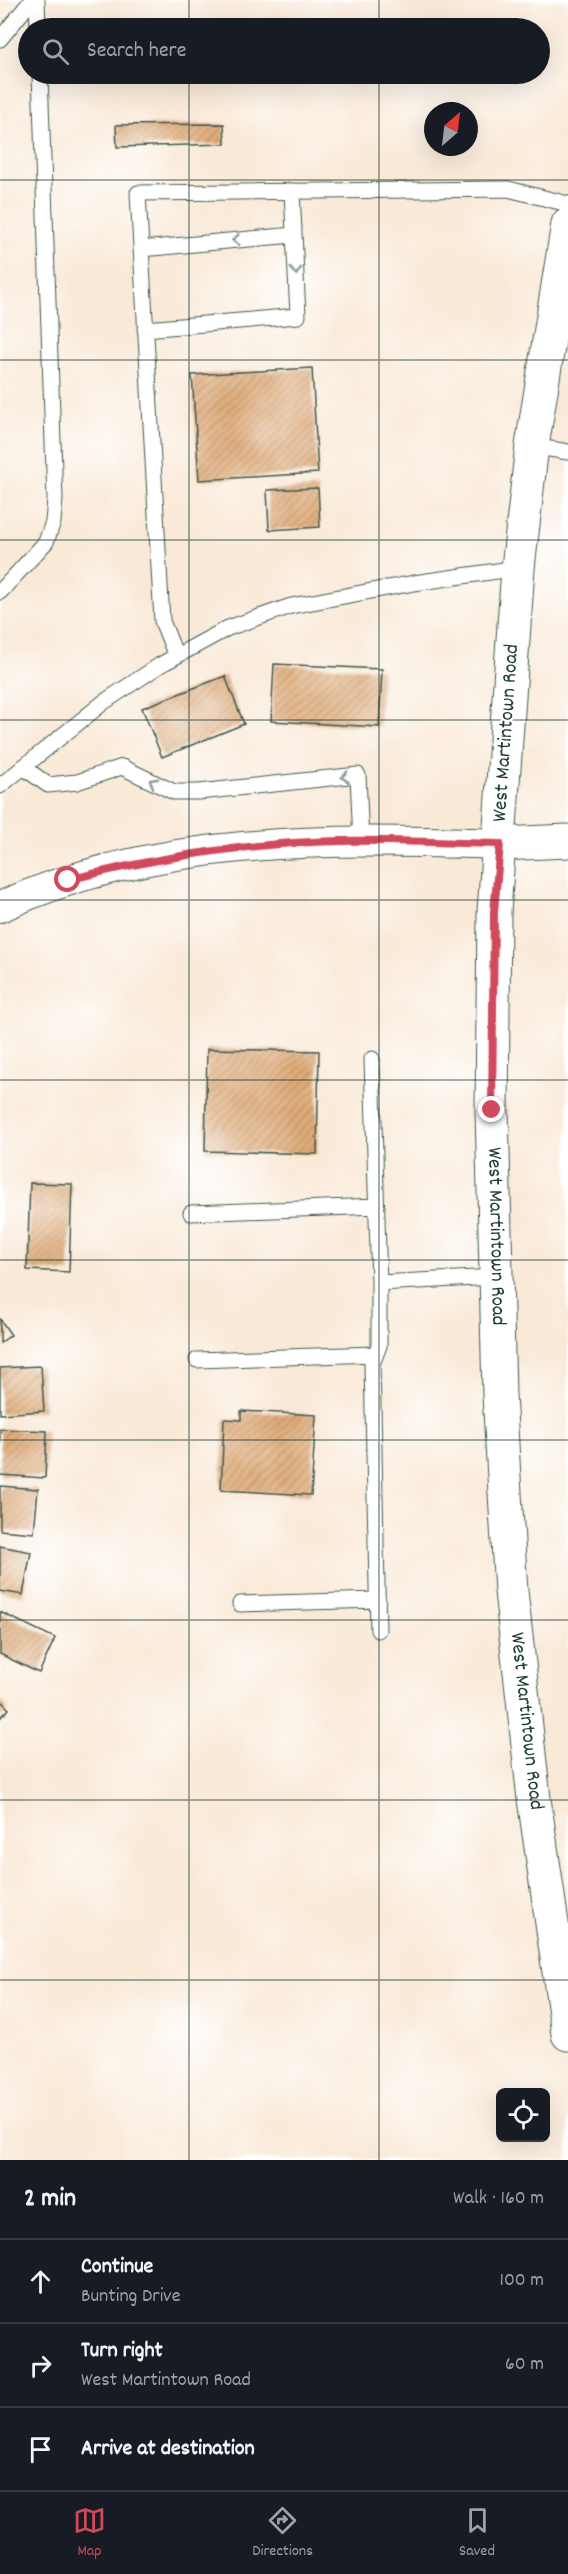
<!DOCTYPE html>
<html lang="en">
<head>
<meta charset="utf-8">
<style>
	:root { --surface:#171b24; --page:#20242c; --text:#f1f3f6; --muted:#9ea1a6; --line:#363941; --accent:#d1495b }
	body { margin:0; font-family:Dekko,sans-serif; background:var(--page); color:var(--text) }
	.controls { position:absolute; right:18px; bottom:18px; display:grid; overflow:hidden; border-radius:9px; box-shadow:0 6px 24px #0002 }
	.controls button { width:54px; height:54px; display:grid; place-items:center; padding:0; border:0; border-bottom:2px solid var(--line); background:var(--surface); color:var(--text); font:30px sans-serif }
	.compass { position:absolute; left:424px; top:102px; width:54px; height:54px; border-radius:50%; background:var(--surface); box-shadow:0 6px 24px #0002; rotate:28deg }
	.stop { position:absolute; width:18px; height:18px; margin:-14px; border:4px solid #d1495b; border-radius:50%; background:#fff }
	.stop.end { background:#d1495b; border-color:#fff; box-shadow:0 2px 6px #0008 }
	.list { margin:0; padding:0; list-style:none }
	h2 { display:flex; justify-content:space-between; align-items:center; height:78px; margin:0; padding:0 24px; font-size:26px }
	h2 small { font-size:20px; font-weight:400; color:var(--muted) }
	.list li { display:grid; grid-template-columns:39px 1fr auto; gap:18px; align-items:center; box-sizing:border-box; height:84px; padding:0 24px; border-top:2px solid var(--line) }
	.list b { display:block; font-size:22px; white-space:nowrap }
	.list p { margin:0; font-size:20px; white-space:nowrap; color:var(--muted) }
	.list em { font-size:20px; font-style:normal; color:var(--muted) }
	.icon { flex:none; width:33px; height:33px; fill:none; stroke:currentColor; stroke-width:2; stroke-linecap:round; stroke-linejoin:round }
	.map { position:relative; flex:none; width:568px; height:2160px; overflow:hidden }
	.search { position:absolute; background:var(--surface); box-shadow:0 6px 24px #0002; left:18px; right:18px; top:18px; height:66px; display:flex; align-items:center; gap:15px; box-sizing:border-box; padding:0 21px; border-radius:33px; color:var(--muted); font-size:22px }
	.sheet { height:330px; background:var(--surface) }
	nav { display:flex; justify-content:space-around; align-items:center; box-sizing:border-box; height:84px; border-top:2px solid var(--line); background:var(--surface); font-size:16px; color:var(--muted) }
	nav a { display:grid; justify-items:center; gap:3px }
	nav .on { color:var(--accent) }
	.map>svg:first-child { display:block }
	.building { fill:url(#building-hatch) }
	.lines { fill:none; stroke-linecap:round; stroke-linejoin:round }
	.service-casing { stroke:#40574c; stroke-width:17 }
	.minor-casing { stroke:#40574c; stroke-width:32 }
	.tertiary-casing { stroke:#40574c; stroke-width:35 }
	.secondary-casing { stroke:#40574c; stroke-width:35 }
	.service { stroke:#fff; stroke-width:15 }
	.minor { stroke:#fff; stroke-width:30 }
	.tertiary { stroke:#fff; stroke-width:33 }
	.secondary { stroke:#fff; stroke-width:33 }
	.oneway { stroke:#8f9e9a }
	.route { stroke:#d1495b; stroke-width:8 }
	.grid { fill:none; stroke:#1f3d34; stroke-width:1.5; stroke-opacity:0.55 }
	.labels { text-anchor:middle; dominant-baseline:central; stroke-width:4.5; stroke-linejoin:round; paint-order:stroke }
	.street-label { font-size:21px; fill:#1f3d34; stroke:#fff }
</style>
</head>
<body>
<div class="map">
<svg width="568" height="2160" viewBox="0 0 568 2160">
	<defs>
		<pattern id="building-hatch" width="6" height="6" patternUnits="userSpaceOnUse" patternTransform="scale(1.5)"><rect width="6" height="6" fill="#e0ac79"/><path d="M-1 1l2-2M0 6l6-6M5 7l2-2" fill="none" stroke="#b58d64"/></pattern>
	</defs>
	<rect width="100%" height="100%" fill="#fff"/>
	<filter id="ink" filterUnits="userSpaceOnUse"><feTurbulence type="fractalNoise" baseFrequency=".0167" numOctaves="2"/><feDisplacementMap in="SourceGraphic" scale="12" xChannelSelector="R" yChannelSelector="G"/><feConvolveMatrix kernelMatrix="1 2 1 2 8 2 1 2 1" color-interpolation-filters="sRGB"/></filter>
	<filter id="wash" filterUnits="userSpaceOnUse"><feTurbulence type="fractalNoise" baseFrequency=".008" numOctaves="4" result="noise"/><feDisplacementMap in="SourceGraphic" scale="24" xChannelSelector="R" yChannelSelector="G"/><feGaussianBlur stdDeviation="1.35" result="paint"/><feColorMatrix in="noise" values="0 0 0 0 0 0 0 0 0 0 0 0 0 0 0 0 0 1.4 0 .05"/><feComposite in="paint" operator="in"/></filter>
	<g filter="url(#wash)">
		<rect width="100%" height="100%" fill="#f9e9d7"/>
		<g id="blocks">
			<path class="building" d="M 224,124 L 225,144 L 117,147 L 116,125 Z
				M 312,368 L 318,473 L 199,480 L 192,375 Z
				M 318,488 L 320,527 L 269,530 L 267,490 Z
				M 274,664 L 382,669 L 379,727 L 271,721 Z
				M 225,676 L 244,724 L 162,757 L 142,708 Z
				M 207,1049 L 319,1051 L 317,1154 L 205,1151 Z
				M 30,1183 L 72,1184 L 69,1272 L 27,1270 Z
				M 0,1319 L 11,1335 L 0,1343 Z
				M 41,1366 L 44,1411 L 0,1414 L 0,1368 Z
				M 241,1411 L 316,1415 L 311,1495 L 221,1490 L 224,1419 L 241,1420 Z
				M 0,1429 L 47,1431 L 45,1478 L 0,1475 Z
				M 0,1486 L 38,1489 L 34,1533 L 0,1530 Z
				M 0,1546 L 31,1552 L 23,1595 L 0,1591 Z
				M 0,1612 L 55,1638 L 39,1673 L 0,1654 Z
				M 0,1700 L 9,1709 L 0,1718 Z"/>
		</g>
	</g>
	<g filter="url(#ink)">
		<use href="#blocks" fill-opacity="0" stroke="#40574c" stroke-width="1.5"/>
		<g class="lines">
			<defs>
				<path id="service" d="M 37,0 L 38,28
					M 0,39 L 32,0
					M 141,249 L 294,235
					M 145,329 L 298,316 L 292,191
					M 532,446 L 568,452
					M 0,592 L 46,542 L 53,522 L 55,499 L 40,74
					M 176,656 L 162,621 L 138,193 L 508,189 L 568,204
					M 23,767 L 48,785 L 77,782 L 122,767 L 174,792 L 199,792 L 358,775 L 361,842
					M 0,786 L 104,702 L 160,665 L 228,628 L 291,606 L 414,583 L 518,568
					M 372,1059 L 379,1283 L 379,1346 L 372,1364 L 378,1630
					M 191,1213 L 377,1206
					M 379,1283 L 495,1277
					M 197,1360 L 376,1354
					M 240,1604 L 378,1600"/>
				<path id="minor" d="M 0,907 C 154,835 333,839 500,844"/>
				<path id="tertiary" d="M 500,844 L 568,841"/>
				<g id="secondary">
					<path id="s1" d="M 568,224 L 532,446 L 518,568 L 494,912 L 492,1110 L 499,1395 L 511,1591 L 534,1799 L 568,2034"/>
				</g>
			</defs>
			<use href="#service" class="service-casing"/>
			<use href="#minor" class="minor-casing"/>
			<use href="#tertiary" class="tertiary-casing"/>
			<use href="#secondary" class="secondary-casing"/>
			<use href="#service" class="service"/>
			<use href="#minor" class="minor"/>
			<use href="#tertiary" class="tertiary"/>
			<use href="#secondary" class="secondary"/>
		</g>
		<defs><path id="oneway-chevron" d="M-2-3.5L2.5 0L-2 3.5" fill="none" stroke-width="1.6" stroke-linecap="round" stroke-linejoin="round" transform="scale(1.5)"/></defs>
		<g class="oneway">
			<use href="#oneway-chevron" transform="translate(236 240) rotate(175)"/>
			<use href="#oneway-chevron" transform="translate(296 271) rotate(87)"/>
			<use href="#oneway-chevron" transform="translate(345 777) rotate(174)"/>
			<use href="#oneway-chevron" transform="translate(153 782) rotate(-152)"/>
		</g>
	</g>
	<g class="lines" filter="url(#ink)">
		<path class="route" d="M 68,880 C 157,857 248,843 340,841 C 393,840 447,843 500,844 L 494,912 L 492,1110"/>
	</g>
	<path class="grid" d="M 189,0 L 189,28M 379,0 L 379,28M 189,74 L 189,2160M 379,74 L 379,2160M 0,180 L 568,180M 0,360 L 568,360M 0,540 L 568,540M 0,720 L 568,720M 0,900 L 568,900M 0,1080 L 568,1080M 0,1260 L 568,1260M 0,1440 L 568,1440M 0,1620 L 568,1620M 0,1800 L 568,1800M 0,1980 L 568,1980"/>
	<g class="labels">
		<g class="street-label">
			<text transform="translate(507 733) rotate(-86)">West Martintown Road</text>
			<text stroke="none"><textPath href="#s1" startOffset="1017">West Martintown Road</textPath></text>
			<text stroke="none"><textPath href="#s1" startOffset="1503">West Martintown Road</textPath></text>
		</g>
	</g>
</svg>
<div class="controls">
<button><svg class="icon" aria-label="locate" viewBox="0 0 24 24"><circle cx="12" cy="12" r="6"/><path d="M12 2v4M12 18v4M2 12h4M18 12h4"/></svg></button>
</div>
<svg class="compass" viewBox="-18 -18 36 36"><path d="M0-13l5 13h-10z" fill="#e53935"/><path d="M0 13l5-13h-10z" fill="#9ea1a6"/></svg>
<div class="stop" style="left:68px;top:880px"></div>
<div class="stop end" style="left:492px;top:1110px"></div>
<div class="search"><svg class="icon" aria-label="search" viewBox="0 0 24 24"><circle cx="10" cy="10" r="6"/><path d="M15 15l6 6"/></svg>Search here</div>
</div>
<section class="sheet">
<h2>2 min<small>Walk · 160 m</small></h2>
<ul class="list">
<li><svg class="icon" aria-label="ahead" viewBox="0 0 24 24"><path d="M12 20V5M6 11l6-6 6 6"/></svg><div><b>Continue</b><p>Bunting Drive</p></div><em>100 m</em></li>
<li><svg class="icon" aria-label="right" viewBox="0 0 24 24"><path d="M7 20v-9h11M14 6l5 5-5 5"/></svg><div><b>Turn right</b><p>West Martintown Road</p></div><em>60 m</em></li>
<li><svg class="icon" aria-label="arrive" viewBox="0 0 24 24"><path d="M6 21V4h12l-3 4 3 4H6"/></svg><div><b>Arrive at destination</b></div></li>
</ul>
</section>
<nav>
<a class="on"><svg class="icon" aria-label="map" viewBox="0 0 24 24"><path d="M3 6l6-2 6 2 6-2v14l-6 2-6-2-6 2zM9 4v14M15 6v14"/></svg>Map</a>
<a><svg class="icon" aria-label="directions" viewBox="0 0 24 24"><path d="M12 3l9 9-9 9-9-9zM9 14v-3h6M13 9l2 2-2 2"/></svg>Directions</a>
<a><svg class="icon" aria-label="saved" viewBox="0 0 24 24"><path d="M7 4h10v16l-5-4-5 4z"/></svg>Saved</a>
</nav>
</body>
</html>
